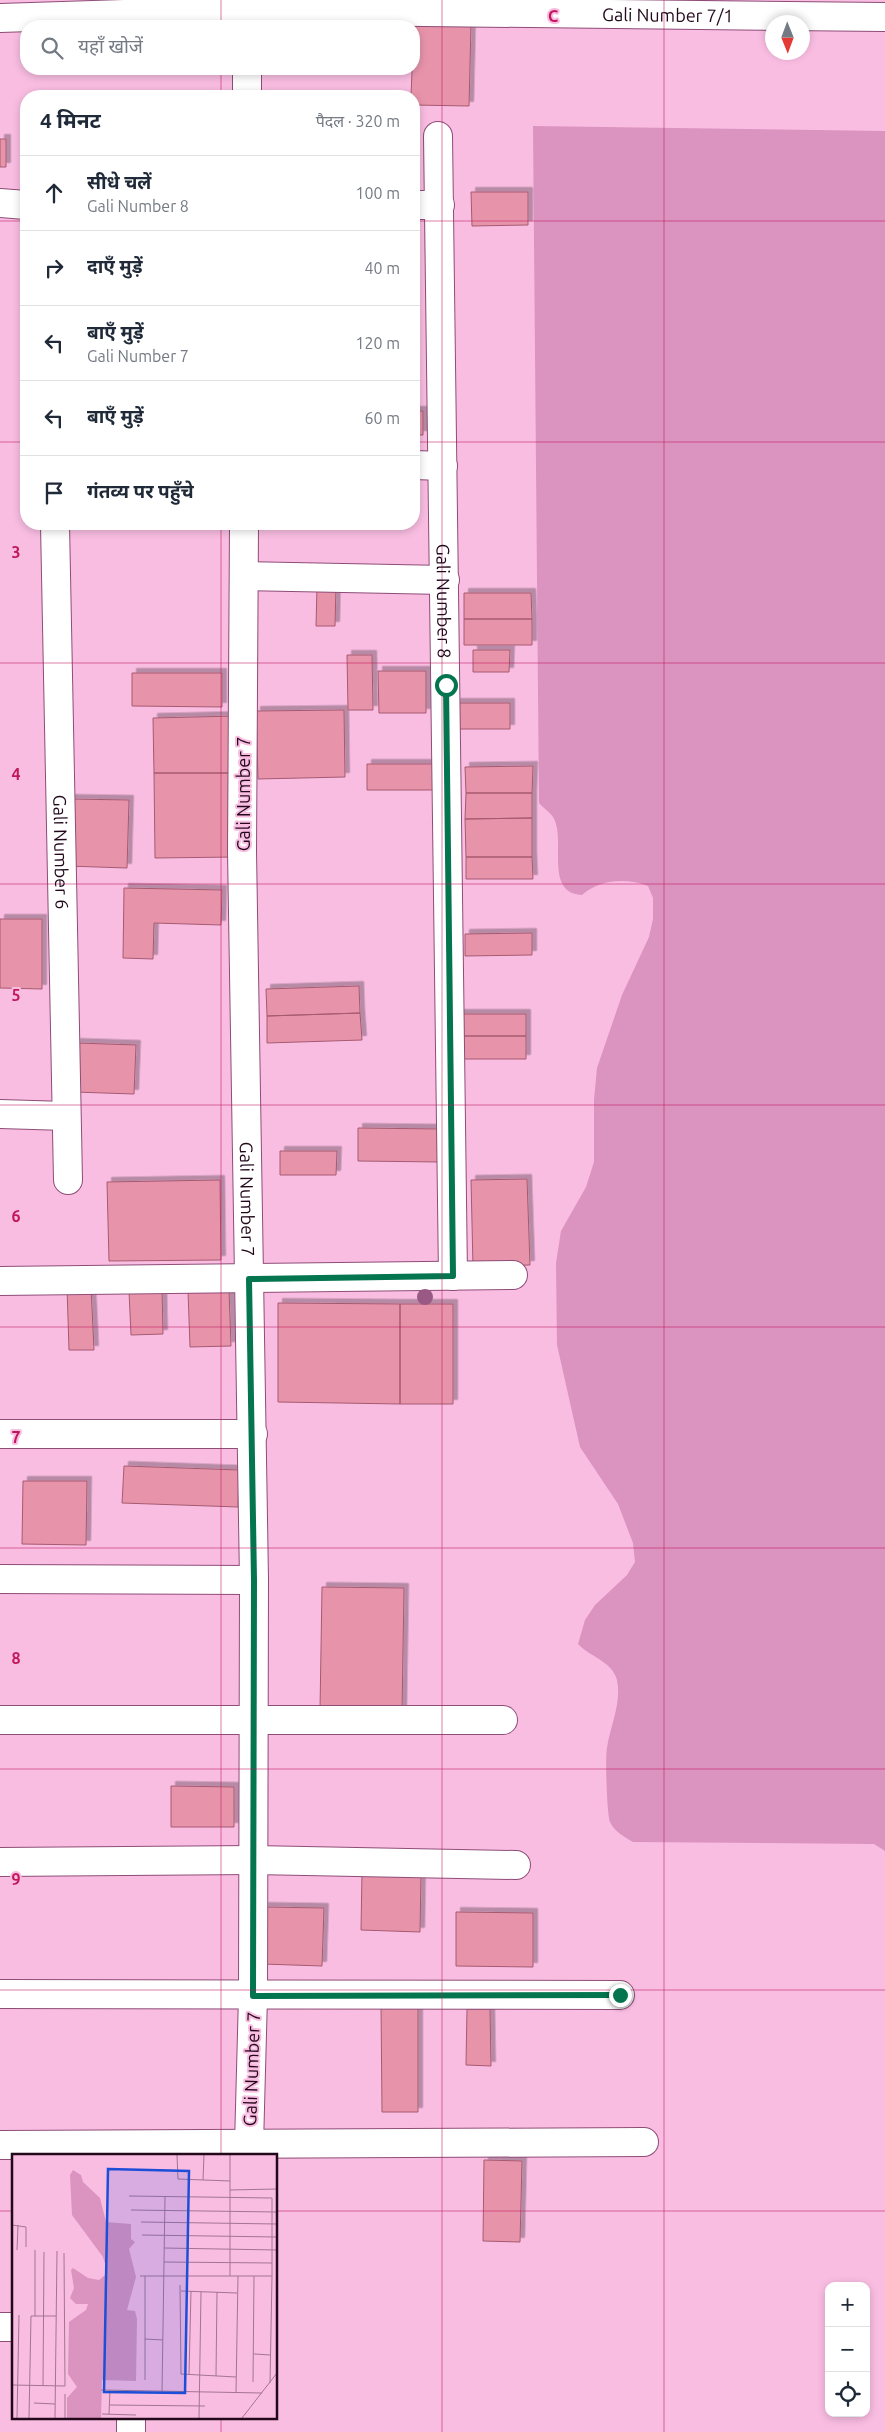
<!DOCTYPE html>
<html lang="hi">
<head>
<meta charset="utf-8">
<style>
	:root { --surface:#fff; --page:#f6f6f7; --text:#1f2937; --muted:#747a83; --line:#e0e1e3 }
	body { margin:0; font-family:Ubuntu,"Noto Sans Devanagari",sans-serif; background:var(--page); color:var(--text) }
	.controls { position:absolute; right:15px; bottom:15px; display:grid; overflow:hidden; border-radius:10px; box-shadow:0 2px 8px #0003 }
	.controls button { width:45px; height:45px; display:grid; place-items:center; padding:0; border:0; border-bottom:1px solid var(--line); background:var(--surface); color:var(--text); font:25px sans-serif }
	.compass { position:absolute; left:765px; top:15px; width:45px; height:45px; border-radius:50%; background:var(--surface); box-shadow:0 2px 8px #0003; rotate:179deg }
	.stop { position:absolute; width:15px; height:15px; margin:-11px; border:4px solid #04754f; border-radius:50%; background:#fff }
	.stop.end { background:#04754f; border-color:#fff; box-shadow:0 1px 5px #0008 }
	.list { margin:0; padding:0; list-style:none }
	h2 { display:flex; justify-content:space-between; align-items:center; height:65px; margin:0; padding:0 20px; font-size:21px }
	h2 small { font-size:16px; font-weight:400; color:var(--muted) }
	.list li { display:grid; grid-template-columns:32px 1fr auto; gap:15px; align-items:center; box-sizing:border-box; height:75px; padding:0 20px; border-top:1px solid var(--line) }
	.list b { display:block; font-size:19px; white-space:nowrap }
	.list p { margin:0; font-size:16px; white-space:nowrap; color:var(--muted) }
	.list em { font-size:16px; font-style:normal; color:var(--muted) }
	.icon { flex:none; width:28px; height:28px; fill:none; stroke:currentColor; stroke-width:2; stroke-linecap:round; stroke-linejoin:round }
	.map { position:relative; flex:none; width:885px; height:2432px; overflow:hidden }
	.search { position:absolute; background:var(--surface); box-shadow:0 2px 8px #0003; left:20px; top:20px; width:400px; height:55px; display:flex; align-items:center; gap:12px; box-sizing:border-box; padding:0 18px; border-radius:20px; color:var(--muted); font-size:19px }
	.panel { position:absolute; background:var(--surface); box-shadow:0 2px 8px #0003; left:20px; top:90px; width:400px; height:440px; border-radius:20px }
	.map>svg:first-child { display:block }
	.green { fill:#db93c0 }
	.building { fill:#e794ab; stroke:#a65a70; filter:url(#shadow) }
	.lines { fill:none; stroke-linecap:round; stroke-linejoin:round }
	.minor-casing { stroke:#8e4d77; stroke-width:30 }
	.minor { stroke:#fff; stroke-width:28 }
	.tree { fill:#9a5885 }
	.route { stroke:#04754f; stroke-width:6 }
	.grid { fill:none; stroke:#c2185b; stroke-width:1; stroke-opacity:0.55 }
	.labels { text-anchor:middle; dominant-baseline:central; stroke-width:4; stroke-linejoin:round; paint-order:stroke }
	.street-label { font-size:18px; fill:#22081a; stroke:#f9bde2 }
	.inset-road { fill:none; stroke:#a37592; stroke-width:1 }
	.view { fill:#1d4ed8; fill-opacity:0.15; stroke:#1d4ed8; stroke-width:2.5 }
	.inset-edge { fill:none; stroke:#22081a; stroke-width:2.5 }
	.grid-label { font-size:16px; text-anchor:middle; font-weight:bold; fill:#c2185b; stroke:#f9bde2; stroke-width:4; stroke-linejoin:round; paint-order:stroke }
</style>
</head>
<body>
<div class="map">
<svg width="885" height="2432" viewBox="0 0 885 2432">
	<defs>
		<filter id="shadow"><feDropShadow dx="4.5" dy="-4.5" stdDeviation="0" flood-color="#0004"/></filter>
	</defs>
	<rect width="100%" height="100%" fill="#f9bde2"/>
	<path class="green" d="M 533,126 L 885,131 L 885,1851 L 874,1844 L 633,1842 C 624,1837 614,1831 610,1822 C 607,1815 605,1758 607,1748 C 610,1727 622,1702 617,1680 C 612,1661 590,1657 578,1644 L 585,1620 L 595,1605 L 627,1575 L 635,1562 L 633,1543 L 618,1504 L 580,1447 L 557,1345 L 556,1263 L 561,1231 L 586,1187 L 594,1162 L 594,1100 L 597,1068 L 622,995 L 649,937 L 653,919 L 653,898 L 648,886 C 627,878 600,879 582,895 C 543,893 567,839 553,817 C 550,812 543,808 539,803 Z"/>
	<path class="building" d="M 414,22 L 471,23 L 469,106 L 414,105 L 414,96 L 411,96 Z
		M 0,139 L 6,139 L 6,167 L 0,167 Z
		M 471,192 L 528,192 L 528,225 L 472,226 Z
		M 414,411 L 423,411 L 423,435 L 414,435 Z
		M 332,524 L 356,524 L 356,528 L 332,528 Z
		M 317,586 L 336,586 L 335,626 L 316,626 Z
		M 464,593 L 531,593 L 532,619 L 464,619 Z
		M 464,619 L 532,619 L 532,645 L 464,645 Z
		M 473,650 L 510,650 L 509,672 L 473,672 Z
		M 347,655 L 372,655 L 373,710 L 348,710 Z
		M 378,671 L 426,671 L 426,713 L 379,713 Z
		M 132,673 L 222,673 L 222,707 L 132,706 Z
		M 456,703 L 510,703 L 510,729 L 455,729 Z
		M 344,710 L 345,777 L 258,779 L 256,711 Z
		M 237,716 L 238,773 L 154,773 L 153,718 Z
		M 367,764 L 435,764 L 434,790 L 367,790 Z
		M 533,766 L 532,793 L 466,793 L 465,767 Z
		M 154,773 L 238,773 L 236,857 L 155,858 Z
		M 466,793 L 532,793 L 532,818 L 465,819 Z
		M 69,799 L 129,800 L 127,868 L 67,866 Z
		M 532,818 L 532,857 L 466,857 L 465,819 Z
		M 466,857 L 532,857 L 533,879 L 466,879 Z
		M 124,888 L 222,890 L 221,925 L 154,923 L 153,959 L 123,958 Z
		M 0,919 L 42,919 L 42,989 L 0,988 Z
		M 532,933 L 532,955 L 465,956 L 465,934 Z
		M 359,986 L 360,1013 L 267,1016 L 266,989 Z
		M 360,1013 L 362,1040 L 267,1043 L 267,1016 Z
		M 459,1014 L 526,1014 L 526,1036 L 459,1036 Z
		M 459,1036 L 526,1036 L 526,1059 L 459,1059 Z
		M 76,1043 L 136,1045 L 134,1094 L 74,1092 Z
		M 358,1128 L 440,1129 L 440,1162 L 358,1161 Z
		M 280,1151 L 337,1151 L 336,1175 L 280,1175 Z
		M 527,1179 L 530,1265 L 473,1267 L 471,1180 Z
		M 220,1180 L 221,1260 L 109,1261 L 107,1182 Z
		M 67,1287 L 91,1287 L 94,1350 L 69,1350 Z
		M 162,1289 L 163,1334 L 131,1335 L 129,1291 Z
		M 229,1290 L 231,1346 L 190,1347 L 188,1291 Z
		M 278,1303 L 400,1304 L 400,1404 L 278,1402 Z
		M 400,1304 L 453,1304 L 453,1404 L 400,1404 Z
		M 124,1466 L 239,1470 L 238,1507 L 122,1503 Z
		M 23,1481 L 87,1481 L 86,1545 L 22,1544 Z
		M 322,1587 L 404,1588 L 402,1711 L 320,1710 Z
		M 171,1786 L 234,1787 L 234,1827 L 171,1827 Z
		M 362,1872 L 421,1874 L 420,1932 L 361,1930 Z
		M 264,1907 L 324,1908 L 322,1966 L 262,1964 Z
		M 456,1912 L 533,1913 L 533,1967 L 456,1966 Z
		M 381,2003 L 418,2003 L 418,2112 L 382,2112 Z
		M 467,2009 L 490,2009 L 491,2066 L 466,2065 Z
		M 484,2160 L 522,2161 L 520,2242 L 483,2241 Z"/>
	<g class="lines">
		<defs>
			<g id="minor">
				<path id="s1" d="M 0,18 L 248,10 L 885,17"/>
				<path d="M 247,96 L 247,69"/>
				<path id="s2" d="M 438,136 L 453,1276"/>
				<path d="M 0,203 L 26,205"/>
				<path d="M 414,205 L 440,205"/>
				<path d="M 414,465 L 443,466"/>
				<path id="s3" d="M 55,524 L 68,1180"/>
				<path id="s4" d="M 244,524 L 242,851 L 254,1580 L 253,1996 L 249,2145"/>
				<path d="M 244,576 L 445,580"/>
				<path d="M 0,1114 L 66,1116"/>
				<path d="M 0,1281 L 513,1275"/>
				<path d="M 0,1434 L 253,1434"/>
				<path d="M 0,1579 L 254,1580"/>
				<path d="M 0,1720 L 503,1720"/>
				<path d="M 0,1862 L 253,1860 L 516,1865"/>
				<path d="M 0,1994 L 620,1995"/>
				<path d="M 0,2145 L 644,2142"/>
				<path d="M 0,2327 L 14,2327"/>
				<path d="M 131,2418 L 131,2432"/>
			</g>
		</defs>
		<use href="#minor" class="minor-casing"/>
		<use href="#minor" class="minor"/>
	</g>
	<circle class="tree" cx="425" cy="1297" r="8"/>
	<g class="lines">
		<path class="route" d="M 446,685 L 453,1276 L 249,1279 L 254,1580 L 253,1996 L 620,1995"/>
	</g>
	<path class="grid" d="M 221,0 L 221,26M 442,0 L 442,2432M 664,0 L 664,2432M 221,69 L 221,96M 0,221 L 26,221M 414,221 L 885,221M 0,442 L 26,442M 414,442 L 885,442M 221,524 L 221,2156M 0,663 L 885,663M 0,884 L 885,884M 0,1105 L 885,1105M 0,1327 L 885,1327M 0,1548 L 885,1548M 0,1769 L 885,1769M 0,1990 L 885,1990M 0,2211 L 14,2211M 276,2211 L 885,2211M 221,2418 L 221,2432"/>
	<g class="labels">
		<g class="street-label">
			<text stroke="none"><textPath href="#s1" startOffset="668">Gali Number 7/1</textPath></text>
			<text stroke="none"><textPath href="#s2" startOffset="465">Gali Number 8</textPath></text>
			<text transform="translate(243 794) rotate(-90)">Gali Number 7</text>
			<text stroke="none"><textPath href="#s3" startOffset="328">Gali Number 6</textPath></text>
			<text stroke="none"><textPath href="#s4" startOffset="675">Gali Number 7</textPath></text>
			<text transform="translate(251 2069) rotate(-88)">Gali Number 7</text>
		</g>
	</g>
	<g transform="translate(12 2154)">
		<rect width="265" height="265" fill="#f9bde2"/>
		<path d="M 61,16 L 69,21 L 71,28 L 88,44 L 94,68 L 119,70 L 119,85 L 123,88 L 117,95 L 124,123 L 115,156 L 123,157 L 125,165 L 124,227 L 90,226 L 89,264 L 55,264 L 55,244 L 65,233 L 56,220 L 57,168 L 74,156 L 76,150 L 64,150 L 58,144 L 62,134 L 59,116 L 61,114 L 76,124 L 87,126 L 93,121 L 94,113 L 91,103 L 60,61 L 58,21 Z" fill="#db93c0"/>
		<path class="inset-road" d="M 165,1 L 166,25 L 218,27M 218,1 L 218,122M 191,26 L 192,1M 218,36 L 265,35M 117,42 L 260,44 L 260,122M 119,56 L 265,58M 129,68 L 265,70M 0,71 L 14,73 L 14,93M 130,81 L 265,83M 152,94 L 265,96M 5,96 L 6,71M 23,96 L 23,162M 152,108 L 260,109M 128,122 L 260,122 L 258,229M 168,131 L 169,220 L 224,223M 169,137 L 225,139M 133,185 L 151,186M 242,200 L 259,201M 177,221 L 179,137M 204,222 L 205,138M 133,226 L 133,122M 241,228 L 242,122M 0,231 L 53,232 L 52,99M 31,232 L 32,98M 89,236 L 250,239M 150,238 L 153,43M 224,239 L 226,122M 22,249 L 43,250M 98,251 L 193,252M 90,260 L 124,261M 97,260 L 98,236M 5,264 L 7,161M 17,264 L 19,162 L 44,162M 43,264 L 45,97M 53,264 L 53,240M 187,264 L 189,138M 230,264 L 265,219"/>
		<path class="view" d="M 96,15 L 177,17 L 173,239 L 92,238 Z"/>
		<rect width="265" height="265" class="inset-edge"/>
	</g>
	<g class="grid-label">
		<text x="553" y="22">C</text>
		<text x="16" y="558">3</text>
		<text x="16" y="780">4</text>
		<text x="16" y="1001">5</text>
		<text x="16" y="1222">6</text>
		<text x="16" y="1443">7</text>
		<text x="16" y="1664">8</text>
		<text x="16" y="1885">9</text>
	</g>
</svg>
<div class="controls">
<button>+</button>
<button>−</button>
<button><svg class="icon" aria-label="locate" viewBox="0 0 24 24"><circle cx="12" cy="12" r="6"/><path d="M12 2v4M12 18v4M2 12h4M18 12h4"/></svg></button>
</div>
<svg class="compass" viewBox="-18 -18 36 36"><path d="M0-13l5 13h-10z" fill="#e53935"/><path d="M0 13l5-13h-10z" fill="#747a83"/></svg>
<div class="stop" style="left:446px;top:685px"></div>
<div class="stop end" style="left:620px;top:1995px"></div>
<div class="search"><svg class="icon" aria-label="search" viewBox="0 0 24 24"><circle cx="10" cy="10" r="6"/><path d="M15 15l6 6"/></svg>यहाँ खोजें</div>
<section class="panel">
<h2>4 मिनट<small>पैदल · 320 m</small></h2>
<ul class="list">
<li><svg class="icon" aria-label="ahead" viewBox="0 0 24 24"><path d="M12 20V5M6 11l6-6 6 6"/></svg><div><b>सीधे चलें</b><p>Gali Number 8</p></div><em>100 m</em></li>
<li><svg class="icon" aria-label="right" viewBox="0 0 24 24"><path d="M7 20v-9h11M14 6l5 5-5 5"/></svg><div><b>दाएँ मुड़ें</b></div><em>40 m</em></li>
<li><svg class="icon" aria-label="left" viewBox="0 0 24 24"><path d="M17 20v-9H6M10 6l-5 5 5 5"/></svg><div><b>बाएँ मुड़ें</b><p>Gali Number 7</p></div><em>120 m</em></li>
<li><svg class="icon" aria-label="left" viewBox="0 0 24 24"><path d="M17 20v-9H6M10 6l-5 5 5 5"/></svg><div><b>बाएँ मुड़ें</b></div><em>60 m</em></li>
<li><svg class="icon" aria-label="arrive" viewBox="0 0 24 24"><path d="M6 21V4h12l-3 4 3 4H6"/></svg><div><b>गंतव्य पर पहुँचे</b></div></li>
</ul>
</section>
</div>
</body>
</html>
